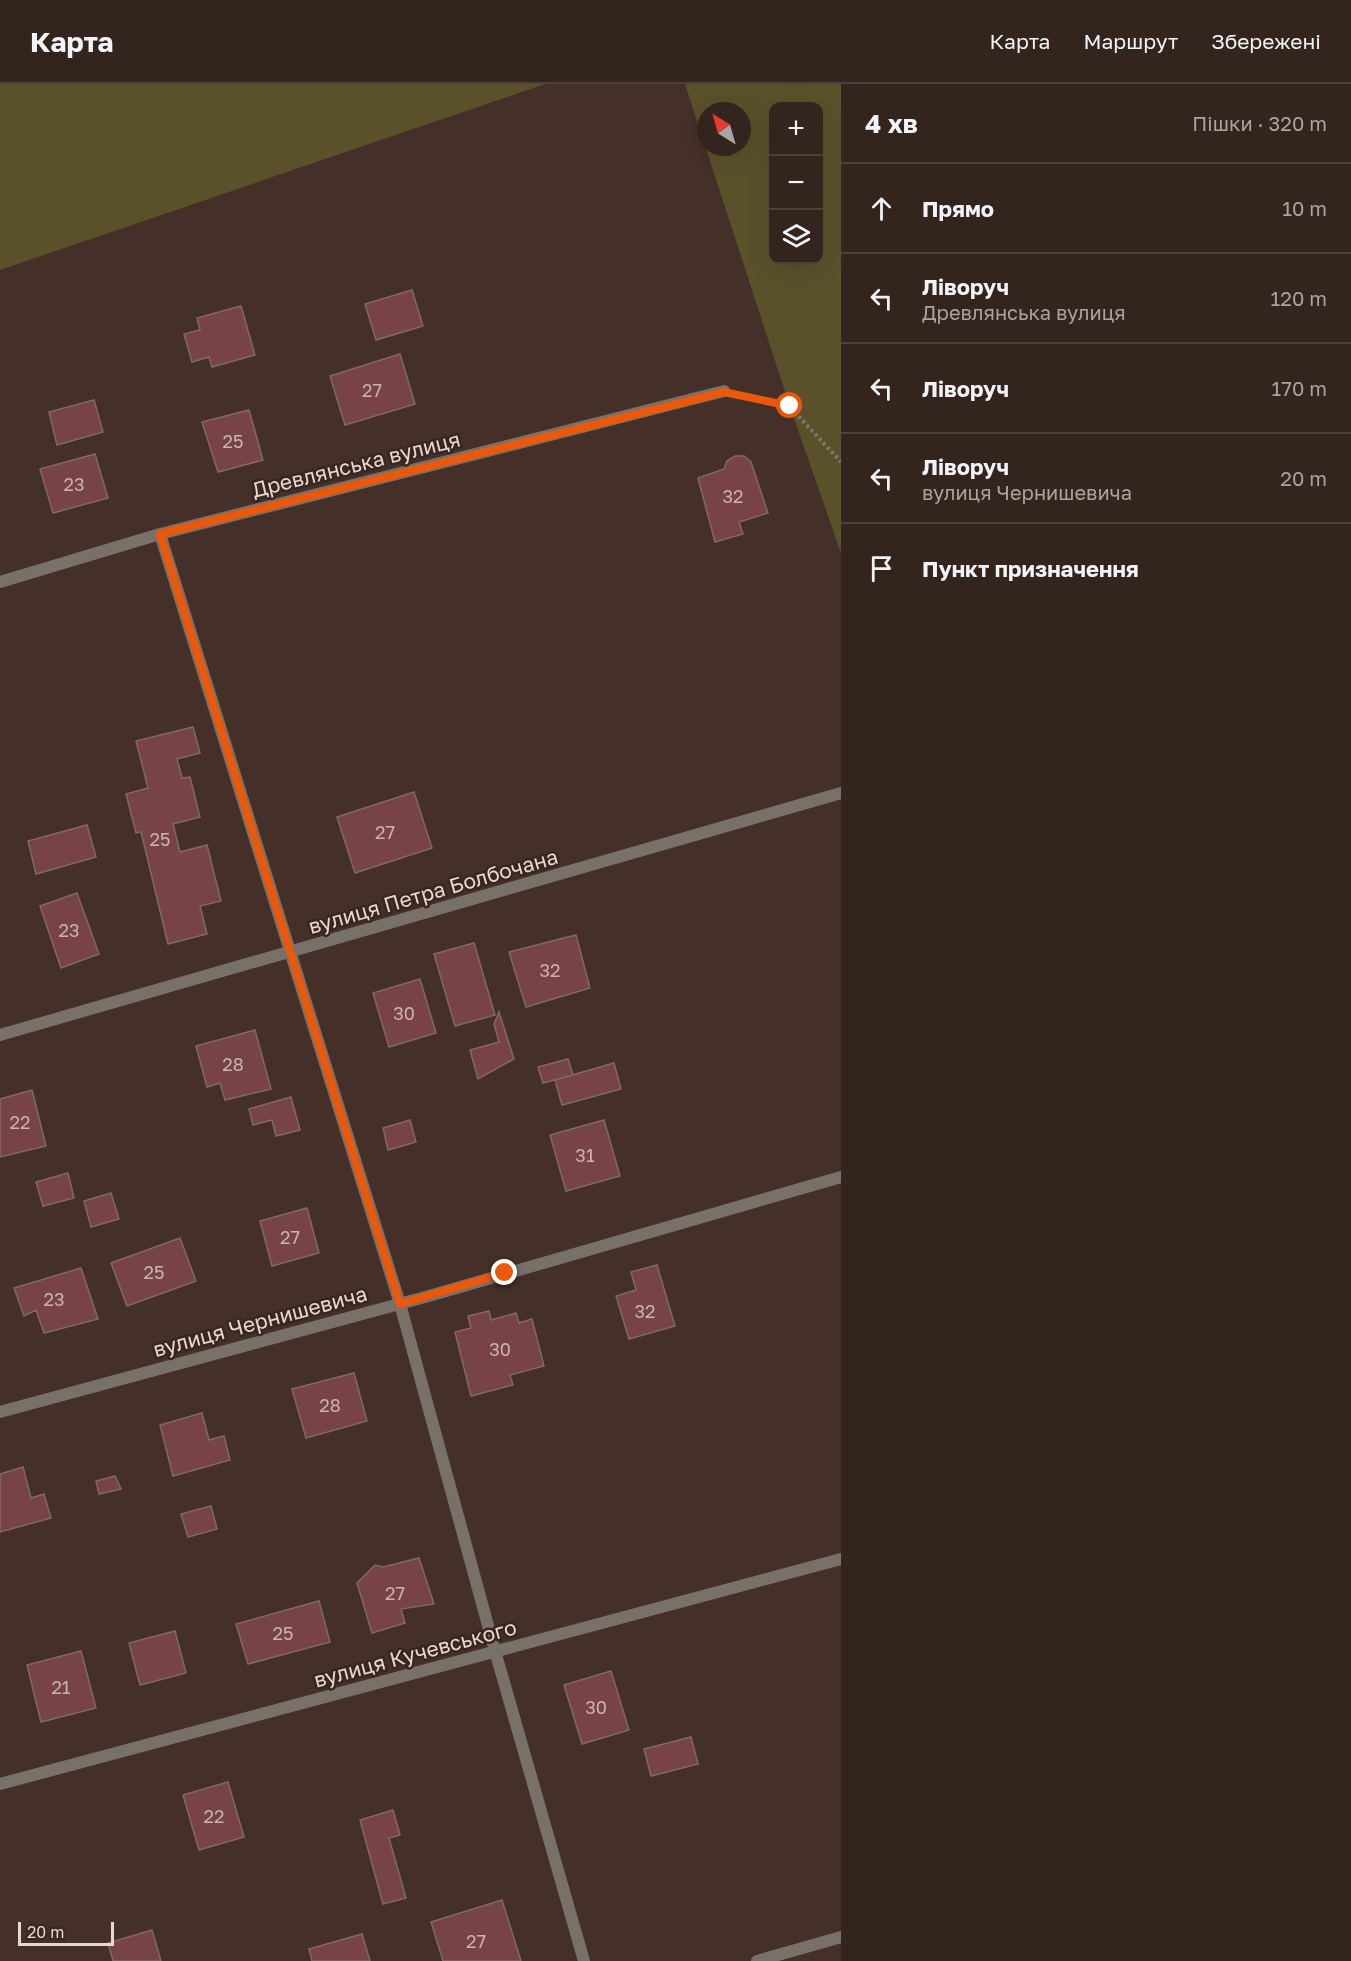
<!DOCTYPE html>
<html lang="uk">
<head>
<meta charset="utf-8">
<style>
	:root { --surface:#33241e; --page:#3b2c27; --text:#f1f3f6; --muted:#a9a4a4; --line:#4e413c }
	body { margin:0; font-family:"Golos Text",sans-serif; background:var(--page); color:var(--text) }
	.controls { position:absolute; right:18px; top:18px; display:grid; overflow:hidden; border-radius:12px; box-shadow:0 6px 24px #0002 }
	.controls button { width:54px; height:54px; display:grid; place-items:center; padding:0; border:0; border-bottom:2px solid var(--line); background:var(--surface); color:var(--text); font:30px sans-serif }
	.compass { position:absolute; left:697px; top:18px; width:54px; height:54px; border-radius:50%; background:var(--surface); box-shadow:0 6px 24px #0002; rotate:323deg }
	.scale { position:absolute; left:18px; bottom:15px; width:96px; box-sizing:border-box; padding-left:6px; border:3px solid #e6d9d4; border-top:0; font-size:16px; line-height:21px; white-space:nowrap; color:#e6d9d4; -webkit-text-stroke:4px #39261e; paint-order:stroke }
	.stop { position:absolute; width:18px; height:18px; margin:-14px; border:4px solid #ea580c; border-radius:50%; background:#fff }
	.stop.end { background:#ea580c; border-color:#fff; box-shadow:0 2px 6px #0008 }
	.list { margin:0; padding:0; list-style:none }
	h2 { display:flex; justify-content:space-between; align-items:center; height:78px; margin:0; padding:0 24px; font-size:26px }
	h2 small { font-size:20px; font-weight:400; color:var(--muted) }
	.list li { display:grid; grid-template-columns:39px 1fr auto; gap:18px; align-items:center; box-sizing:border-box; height:90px; padding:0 24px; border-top:2px solid var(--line) }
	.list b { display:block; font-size:22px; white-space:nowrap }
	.list p { margin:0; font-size:20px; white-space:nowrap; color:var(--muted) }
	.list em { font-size:20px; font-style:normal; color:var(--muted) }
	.icon { flex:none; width:33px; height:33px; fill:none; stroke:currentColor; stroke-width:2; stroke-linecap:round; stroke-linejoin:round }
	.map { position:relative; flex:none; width:841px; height:1877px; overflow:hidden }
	header { display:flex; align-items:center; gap:36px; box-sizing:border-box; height:84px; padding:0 30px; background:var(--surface); border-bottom:2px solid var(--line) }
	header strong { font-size:28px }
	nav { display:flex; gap:33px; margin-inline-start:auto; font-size:21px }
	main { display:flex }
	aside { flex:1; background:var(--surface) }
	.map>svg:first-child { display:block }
	.green { fill:#5a512b; fill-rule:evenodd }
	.building { fill:#784344; stroke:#816868; stroke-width:1.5 }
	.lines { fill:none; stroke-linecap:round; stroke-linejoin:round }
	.path { stroke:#83726b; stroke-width:4; stroke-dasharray:3 3; stroke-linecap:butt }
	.street { stroke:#777169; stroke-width:12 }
	.route { stroke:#ea580c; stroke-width:8 }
	.labels { text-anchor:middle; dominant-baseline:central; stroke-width:5; stroke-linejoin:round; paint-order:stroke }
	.number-label { font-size:18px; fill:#cab4b0 }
	.street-label { font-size:21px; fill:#e6d9d4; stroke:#39261e }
</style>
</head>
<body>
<header>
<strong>Карта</strong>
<nav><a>Карта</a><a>Маршрут</a><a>Збережені</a></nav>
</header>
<main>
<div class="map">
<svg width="841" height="1877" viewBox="0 0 841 1877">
	<rect width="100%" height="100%" fill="#443028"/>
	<path class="green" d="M 0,0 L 545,0 L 0,186 Z
		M 685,0 L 841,0 L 841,469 L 790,323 ZM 774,22 L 818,22 L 818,176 L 774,176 ZM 706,27 L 742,27 L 742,63 L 706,63 Z"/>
	<path class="building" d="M 412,206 L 423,242 L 376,256 L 365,220 Z
		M 241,222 L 255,271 L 212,283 L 209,273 L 192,278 L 184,250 L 200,246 L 197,234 Z
		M 400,270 L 415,320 L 345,341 L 330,292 Z
		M 94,316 L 103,348 L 57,361 L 49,328 Z
		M 249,326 L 263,376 L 218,388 L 202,338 Z
		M 95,370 L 108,414 L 53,429 L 40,385 Z
		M 735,372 L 744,372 L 751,378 L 768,429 L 739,438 L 743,450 L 715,458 L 698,394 L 724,385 L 727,377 Z
		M 193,643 L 200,669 L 177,675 L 182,694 L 190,693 L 200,733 L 173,740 L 180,768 L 207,761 L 221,817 L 200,822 L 207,850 L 168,860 L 141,748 L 136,749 L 126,710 L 148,704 L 136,657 Z
		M 414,708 L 432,764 L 355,789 L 337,733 Z
		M 87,741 L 96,773 L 36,790 L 28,757 Z
		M 77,809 L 99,870 L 61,884 L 40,822 Z
		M 576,851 L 590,904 L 526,923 L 509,868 Z
		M 474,859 L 495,931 L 455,942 L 434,870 Z
		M 420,895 L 436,949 L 389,963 L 373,909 Z
		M 499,928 L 514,975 L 478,995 L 470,966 L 499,958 L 494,940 Z
		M 255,946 L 271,1005 L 225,1016 L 220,999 L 207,1003 L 196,962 Z
		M 568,975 L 573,991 L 543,999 L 538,983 Z
		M 614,979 L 621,1005 L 562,1021 L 555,996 Z
		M 32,1006 L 46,1062 L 0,1073 L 0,1015 Z
		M 291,1013 L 300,1046 L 276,1052 L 272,1036 L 253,1041 L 249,1025 Z
		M 410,1036 L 416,1058 L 388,1066 L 383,1044 Z
		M 604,1036 L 620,1092 L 566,1107 L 550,1051 Z
		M 68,1089 L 74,1114 L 43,1122 L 36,1098 Z
		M 111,1109 L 119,1135 L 91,1143 L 84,1117 Z
		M 307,1124 L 319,1169 L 272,1182 L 260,1137 Z
		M 180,1154 L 196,1197 L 127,1222 L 111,1179 Z
		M 657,1181 L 675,1242 L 629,1255 L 616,1212 L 636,1206 L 631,1188 Z
		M 81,1184 L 98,1235 L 44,1249 L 36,1226 L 24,1232 L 14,1204 Z
		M 489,1227 L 491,1236 L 516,1229 L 519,1239 L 532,1235 L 544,1282 L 510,1291 L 513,1301 L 471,1312 L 455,1248 L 471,1244 L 468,1232 Z
		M 354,1289 L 367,1337 L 306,1354 L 292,1305 Z
		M 202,1329 L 209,1356 L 224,1352 L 230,1376 L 173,1392 L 160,1341 Z
		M 23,1383 L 31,1414 L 44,1410 L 51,1434 L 0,1448 L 0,1390 Z
		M 115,1392 L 121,1405 L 99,1410 L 96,1397 Z
		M 211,1422 L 217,1445 L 188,1453 L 181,1430 Z
		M 419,1474 L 434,1520 L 401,1525 L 405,1539 L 372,1549 L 357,1499 L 375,1481 L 383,1483 Z
		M 319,1517 L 330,1558 L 248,1580 L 236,1540 Z
		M 175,1547 L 186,1589 L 140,1601 L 129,1559 Z
		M 81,1567 L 96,1624 L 41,1638 L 27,1581 Z
		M 611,1587 L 629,1646 L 582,1660 L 564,1601 Z
		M 691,1653 L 698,1680 L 651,1692 L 644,1665 Z
		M 228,1698 L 244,1753 L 199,1766 L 183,1711 Z
		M 393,1726 L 400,1751 L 389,1754 L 406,1814 L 383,1820 L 360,1736 Z
		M 502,1816 L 521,1877 L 443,1877 L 431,1838 Z
		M 152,1846 L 161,1877 L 113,1877 L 108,1859 Z
		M 362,1850 L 370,1877 L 312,1877 L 309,1865 Z"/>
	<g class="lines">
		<path class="path" d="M 744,312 L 790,323 L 841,378"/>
		<path class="street" d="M 160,450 L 400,1220 L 495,1567 L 584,1877
			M 0,498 L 160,450 L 724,307
			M 0,951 L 841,709
			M 0,1328 L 429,1212 L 841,1093
			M 0,1700 L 841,1475
			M 757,1877 L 841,1853"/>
	</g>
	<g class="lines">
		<path class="route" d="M 505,1189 L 400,1220 L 160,450 L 724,308 L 790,322"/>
	</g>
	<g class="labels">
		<g class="number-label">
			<text x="372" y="306">27</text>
			<text x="233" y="357">25</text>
			<text x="74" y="400">23</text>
			<text x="733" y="412">32</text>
			<text x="385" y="748">27</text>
			<text x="160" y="755">25</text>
			<text x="69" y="846">23</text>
			<text x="550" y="886">32</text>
			<text x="404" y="929">30</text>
			<text x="233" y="980">28</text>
			<text x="20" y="1038">22</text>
			<text x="585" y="1071">31</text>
			<text x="290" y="1153">27</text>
			<text x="154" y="1188">25</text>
			<text x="54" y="1215">23</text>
			<text x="645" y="1227">32</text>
			<text x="500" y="1265">30</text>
			<text x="330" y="1321">28</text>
			<text x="395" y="1509">27</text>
			<text x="283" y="1549">25</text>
			<text x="61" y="1603">21</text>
			<text x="596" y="1623">30</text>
			<text x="214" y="1732">22</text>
			<text x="476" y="1857">27</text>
		</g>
		<g class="street-label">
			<text transform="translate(356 380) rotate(-14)">Древлянська вулиця</text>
			<text transform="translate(433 807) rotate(-16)">вулиця Петра Болбочана</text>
			<text transform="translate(260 1237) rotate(-15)">вулиця Чернишевича</text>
			<text transform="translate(415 1569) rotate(-15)">вулиця Кучевського</text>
		</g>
	</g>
</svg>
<div class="controls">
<button>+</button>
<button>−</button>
<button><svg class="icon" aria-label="layers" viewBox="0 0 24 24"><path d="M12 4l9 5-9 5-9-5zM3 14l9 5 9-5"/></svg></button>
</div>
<svg class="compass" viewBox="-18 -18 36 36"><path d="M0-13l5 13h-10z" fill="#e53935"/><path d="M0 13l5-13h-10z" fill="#a9a4a4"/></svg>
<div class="scale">20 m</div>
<div class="stop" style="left:790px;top:322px"></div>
<div class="stop end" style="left:505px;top:1189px"></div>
</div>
<aside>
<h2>4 хв<small>Пішки · 320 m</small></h2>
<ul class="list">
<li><svg class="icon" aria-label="ahead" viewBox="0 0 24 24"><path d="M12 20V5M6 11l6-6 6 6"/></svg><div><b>Прямо</b></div><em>10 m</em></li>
<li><svg class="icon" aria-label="left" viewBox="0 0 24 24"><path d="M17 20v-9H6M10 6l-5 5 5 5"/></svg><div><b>Ліворуч</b><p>Древлянська вулиця</p></div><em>120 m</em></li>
<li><svg class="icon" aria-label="left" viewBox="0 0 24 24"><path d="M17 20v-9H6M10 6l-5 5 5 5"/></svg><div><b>Ліворуч</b></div><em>170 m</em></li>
<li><svg class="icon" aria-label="left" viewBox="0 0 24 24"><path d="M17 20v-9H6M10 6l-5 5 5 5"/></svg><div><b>Ліворуч</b><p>вулиця Чернишевича</p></div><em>20 m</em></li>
<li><svg class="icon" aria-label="arrive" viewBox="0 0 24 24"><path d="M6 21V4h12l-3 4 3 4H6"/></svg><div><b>Пункт призначення</b></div></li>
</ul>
</aside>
</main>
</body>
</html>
